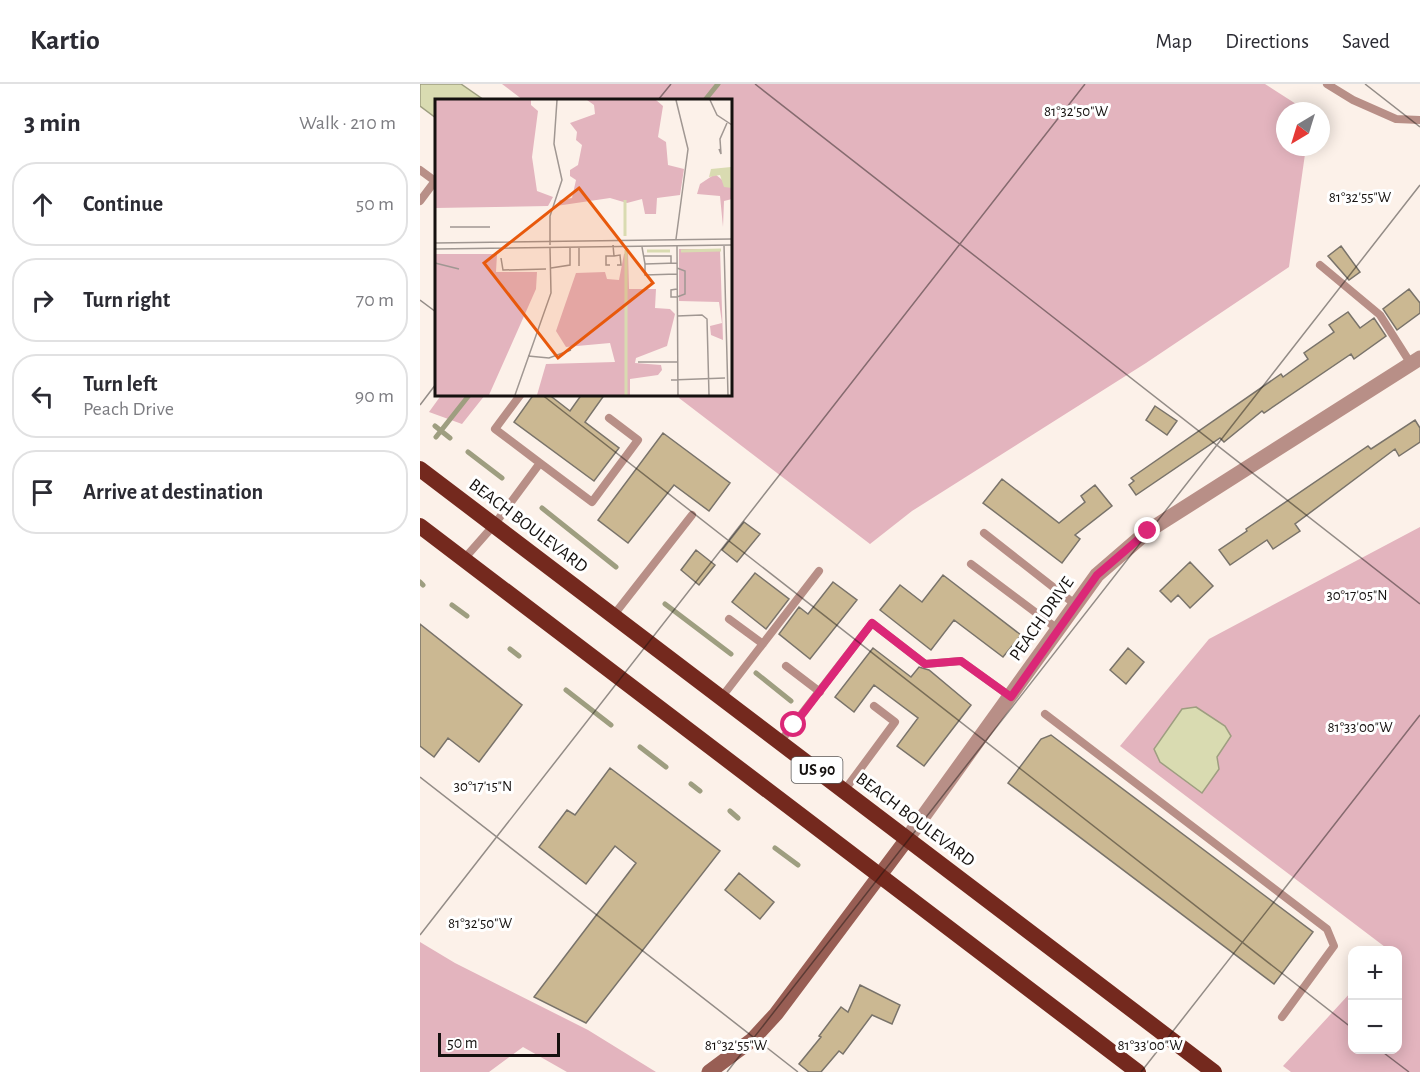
<!DOCTYPE html>
<html lang="en">
<head>
<meta charset="utf-8">
<style>
	:root { --surface:#fff; --page:#f2f2f3; --text:#2b2b33; --muted:#7c7c81; --line:#e1e1e2 }
	body { margin:0; font-family:"Alegreya Sans",sans-serif; background:var(--page); color:var(--text) }
	.controls { position:absolute; right:18px; bottom:18px; display:grid; overflow:hidden; border-radius:12px; box-shadow:0 3px 15px #0003 }
	.controls button { width:54px; height:54px; display:grid; place-items:center; padding:0; border:0; border-bottom:2px solid var(--line); background:var(--surface); color:var(--text); font:30px sans-serif }
	.compass { position:absolute; left:856px; top:18px; width:54px; height:54px; border-radius:50%; background:var(--surface); box-shadow:0 3px 15px #0003; rotate:218deg }
	.scale { position:absolute; left:18px; bottom:15px; width:122px; box-sizing:border-box; padding-left:6px; border:3px solid #15110f; border-top:0; font-size:16px; line-height:21px; white-space:nowrap; color:#15110f; -webkit-text-stroke:4px #fff; paint-order:stroke }
	.stop { position:absolute; width:18px; height:18px; margin:-14px; border:4px solid #db2777; border-radius:50%; background:#fff }
	.stop.end { background:#db2777; border-color:#fff; box-shadow:0 2px 6px #0008 }
	.list { margin:0; padding:0; list-style:none }
	h2 { display:flex; justify-content:space-between; align-items:center; height:78px; margin:0; padding:0 24px; font-size:26px }
	h2 small { font-size:20px; font-weight:400; color:var(--muted) }
	.list li { display:grid; grid-template-columns:39px 1fr auto; gap:18px; align-items:center; box-sizing:border-box; height:84px; margin:0 12px 12px; padding:0 12px; border:2px solid var(--line); border-radius:24px }
	.list b { display:block; font-size:22px; white-space:nowrap }
	.list p { margin:0; font-size:20px; white-space:nowrap; color:var(--muted) }
	.list em { font-size:20px; font-style:normal; color:var(--muted) }
	.icon { flex:none; width:33px; height:33px; fill:none; stroke:currentColor; stroke-width:2; stroke-linecap:round; stroke-linejoin:round }
	.map { position:relative; flex:none; width:1000px; height:988px; overflow:hidden }
	header { display:flex; align-items:center; gap:36px; box-sizing:border-box; height:84px; padding:0 30px; background:var(--surface); border-bottom:2px solid var(--line) }
	header strong { font-size:28px }
	nav { display:flex; gap:33px; margin-inline-start:auto; font-size:21px }
	main { display:flex }
	aside { flex:1; background:var(--surface) }
	.map>svg:first-child { display:block }
	.green { fill:#e3b4be }
	.water { fill:#d9dbb1; stroke:#9e9e80; stroke-width:1.5 }
	.lines { fill:none; stroke-linecap:round; stroke-linejoin:round }
	.stream { stroke:#9e9e80; stroke-width:5 }
	.building { fill:#cbb892; stroke:#79736a; stroke-width:1.5 }
	.service { stroke:#b88f87; stroke-width:8 }
	.tertiary { stroke:#b88f87; stroke-width:15 }
	.secondary { stroke:#985e54; stroke-width:15 }
	.trunk { stroke:#74291e; stroke-width:16 }
	.route { stroke:#db2777; stroke-width:8 }
	.ticks { fill:none; stroke:#15110f; stroke-width:1.5; stroke-opacity:0.45 }
	.labels { text-anchor:middle; dominant-baseline:central; stroke-width:6; stroke-linejoin:round; paint-order:stroke }
	.shield { fill:#fff; stroke:#5b5857; stroke-width:1.5 }
	.shield-label { font-size:16px; font-weight:bold; fill:#15110f }
	.street-label { font-size:18px; fill:#15110f; stroke:#fff }
	.inset-river { fill:none; stroke:#d9dbb1; stroke-width:3 }
	.inset-road { fill:none; stroke:#a09792; stroke-width:1.5 }
	.view { fill:#e8590c; fill-opacity:0.15; stroke:#e8590c; stroke-width:3 }
	.inset-edge { fill:none; stroke:#15110f; stroke-width:3 }
	.ticks-label { font-size:15px; text-anchor:middle; fill:#15110f; stroke:#fff; stroke-width:6; stroke-linejoin:round; paint-order:stroke }
</style>
</head>
<body>
<header>
<strong>Kartio</strong>
<nav><a>Map</a><a>Directions</a><a>Saved</a></nav>
</header>
<main>
<aside>
<h2>3 min<small>Walk · 210 m</small></h2>
<ul class="list">
<li><svg class="icon" aria-label="ahead" viewBox="0 0 24 24"><path d="M12 20V5M6 11l6-6 6 6"/></svg><div><b>Continue</b></div><em>50 m</em></li>
<li><svg class="icon" aria-label="right" viewBox="0 0 24 24"><path d="M7 20v-9h11M14 6l5 5-5 5"/></svg><div><b>Turn right</b></div><em>70 m</em></li>
<li><svg class="icon" aria-label="left" viewBox="0 0 24 24"><path d="M17 20v-9H6M10 6l-5 5 5 5"/></svg><div><b>Turn left</b><p>Peach Drive</p></div><em>90 m</em></li>
<li><svg class="icon" aria-label="arrive" viewBox="0 0 24 24"><path d="M6 21V4h12l-3 4 3 4H6"/></svg><div><b>Arrive at destination</b></div></li>
</ul>
</aside>
<div class="map">
<svg width="1000" height="988" viewBox="0 0 1000 988">
	<rect width="100%" height="100%" fill="#fcf1e9"/>
	<path class="green" d="M 82,0 L 845,0 L 887,27 L 865,27 L 865,63 L 886,63 L 869,183 L 726,279 L 492,427 L 450,460 L 259,314 L 261,311 L 310,310 L 310,16 L 103,16 Z
		M 22,310 L 65,310 L 65,311 L 42,340 L 9,328 Z
		M 1000,443 L 1000,988 L 871,988 L 863,982 L 932,907 L 932,966 L 978,966 L 978,866 L 969,866 L 700,662 L 789,555 Z
		M 0,858 L 35,879 L 168,946 L 236,988 L 147,988 L 103,963 L 69,988 L 0,988 Z"/>
	<path class="water" d="M 0,0 L 41,0 L 64,16 L 16,16 L 16,34 L 0,22 Z
		M 776,623 L 805,642 L 811,652 L 797,673 L 799,685 L 782,709 L 740,678 L 734,665 L 762,625 Z"/>
	<g class="lines">
		<path class="stream" d="M 285,16 L 298,0
			M 15,342 L 30,354
			M 16,353 L 50,310
			M 48,368 L 82,394
			M 122,424 L 196,483
			M 0,498 L 3,501
			M 245,520 L 311,570
			M 32,521 L 47,532
			M 90,565 L 99,572
			M 336,589 L 371,617
			M 146,606 L 191,641
			M 220,663 L 246,683
			M 271,700 L 280,707
			M 310,727 L 318,734
			M 355,764 L 378,781"/>
	</g>
	<path class="building" d="M 921,162 L 940,188 L 929,196 L 908,172 Z
		M 989,205 L 1000,219 L 1000,229 L 977,246 L 963,225 Z
		M 928,228 L 940,244 L 954,234 L 966,252 L 934,275 L 931,270 L 844,329 L 842,327 L 804,358 L 800,354 L 716,411 L 709,401 L 714,397 L 711,394 L 861,290 L 863,293 L 888,275 L 884,269 L 914,248 L 909,241 Z
		M 114,310 L 128,310 L 150,327 L 162,310 L 185,310 L 165,338 L 199,364 L 174,397 L 94,338 Z
		M 735,322 L 757,337 L 747,351 L 726,336 Z
		M 995,336 L 1000,344 L 1000,358 L 979,372 L 975,365 L 875,440 L 880,447 L 853,465 L 847,456 L 810,481 L 799,466 L 827,447 L 826,445 L 948,362 L 951,365 Z
		M 243,349 L 310,399 L 289,427 L 254,401 L 208,459 L 178,436 Z
		M 582,395 L 639,439 L 665,418 L 661,412 L 675,401 L 692,422 L 655,451 L 660,455 L 642,479 L 563,419 Z
		M 324,438 L 340,450 L 317,478 L 302,466 Z
		M 276,466 L 295,481 L 279,501 L 261,486 Z
		M 770,478 L 793,502 L 770,524 L 758,511 L 751,518 L 740,507 Z
		M 335,489 L 369,515 L 346,545 L 312,518 Z
		M 523,491 L 601,551 L 583,573 L 534,536 L 511,566 L 460,526 L 480,501 L 502,518 Z
		M 413,498 L 437,516 L 390,575 L 359,550 L 379,523 L 388,530 Z
		M 0,540 L 102,621 L 59,678 L 28,654 L 14,673 L 0,662 Z
		M 453,564 L 491,593 L 499,583 L 509,586 L 551,621 L 504,682 L 477,662 L 498,634 L 454,601 L 434,628 L 415,613 Z
		M 708,564 L 724,578 L 706,600 L 690,586 Z
		M 631,651 L 893,848 L 854,900 L 588,699 L 621,655 Z
		M 190,684 L 300,767 L 166,939 L 114,913 L 216,779 L 195,762 L 166,800 L 119,763 L 147,726 L 155,731 Z
		M 319,789 L 354,818 L 340,835 L 305,806 Z
		M 440,901 L 480,921 L 472,940 L 452,931 L 423,970 L 419,967 L 401,988 L 389,988 L 379,980 L 401,953 L 399,952 L 421,923 L 428,928 Z"/>
	<g class="lines">
		<path class="service" d="M 907,0 L 933,16 L 976,35 L 1000,36
			M 0,86 L 15,97 L 0,117
			M 900,181 L 960,231 L 991,280
			M 101,310 L 75,345 L 120,379
			M 564,449 L 656,521
			M 44,475 L 74,441 L 120,379 L 172,418 L 218,356 L 189,334
			M 551,480 L 639,546
			M 193,532 L 272,431
			M 309,535 L 343,560
			M 366,582 L 400,608
			M 301,614 L 399,487
			M 625,630 L 907,845 L 914,862 L 862,933
			M 360,658 L 452,539 L 505,580 L 541,577 L 591,613
			M 424,707 L 475,638 L 454,622"/>
		<path class="tertiary" d="M 487,755 L 677,491 L 728,447 L 1000,274"/>
		<path class="secondary" d="M 289,988 L 332,956 L 356,930 L 487,755"/>
		<path class="trunk" d="M 0,385 L 794,988
			M 0,442 L 718,988"/>
	</g>
	<g class="lines">
		<path class="route" d="M 374,641 L 452,539 L 505,580 L 541,577 L 591,613 L 677,491 L 728,447"/>
	</g>
	<path class="ticks" d="M 335,0 L 1000,520M 945,0 L 1000,43M 238,16 L 251,0M 0,216 L 16,228M 121,310 L 932,944M 0,321 L 16,300M 0,693 L 378,988M 0,851 L 665,0M 960,966 L 989,988M 307,988 L 1000,101M 721,988 L 1000,631"/>
	<g class="labels">
		<rect class="shield" x="371.5" y="673" width="51" height="26" rx="4.5"/>
		<g class="shield-label">
			<text x="397" y="686">US 90</text>
		</g>
		<g class="street-label">
			<text transform="translate(108 442) rotate(37)">BEACH BOULEVARD</text>
			<text transform="translate(622 535) rotate(-55)">PEACH DRIVE</text>
			<text transform="translate(495 736) rotate(37)">BEACH BOULEVARD</text>
		</g>
	</g>
	<g transform="translate(15 15)">
		<rect width="297" height="297" fill="#fcf1e9"/>
		<path d="M 0,1 L 96,1 L 96,6 L 103,12 L 97,58 L 102,92 L 118,98 L 113,107 L 0,109 ZM 152,1 L 221,1 L 228,7 L 223,38 L 231,43 L 233,66 L 249,70 L 245,96 L 222,99 L 221,115 L 210,115 L 207,100 L 192,104 L 175,99 L 121,107 L 125,101 L 137,99 L 141,81 L 135,77 L 135,71 L 143,66 L 147,46 L 141,41 L 142,33 L 135,24 L 160,15 L 159,6 ZM 280,75 L 297,89 L 297,100 L 289,102 L 288,128 L 285,97 L 262,95 L 265,85 ZM 244,150 L 285,150 L 288,241 L 276,236 L 275,227 L 287,224 L 284,203 L 244,202 ZM 193,153 L 194,190 L 221,190 L 220,209 L 235,210 L 240,215 L 232,247 L 201,259 L 200,264 L 226,266 L 227,271 L 223,276 L 195,280 L 195,296 L 102,296 L 111,265 L 180,263 L 175,244 L 131,248 L 121,232 L 141,174 L 170,173 L 172,180 L 184,181 L 189,155 ZM 0,155 L 62,155 L 61,173 L 102,173 L 101,190 L 54,296 L 0,296 Z" fill="#e3b4be"/>
		<path d="M 296,68 L 297,89 L 289,88 L 285,76 L 274,78 L 276,70 Z" fill="#d9dbb1"/>
		<path class="inset-river" d="M 190,101 L 190,137M 191,151 L 191,296M 212,152 L 235,152M 246,152 L 286,151"/>
		<path class="inset-road" d="M 241,1 L 253,50 L 241,140M 275,1 L 282,16 L 297,26M 284,50 L 286,55 L 285,40 L 292,24M 15,128 L 55,128M 0,144 L 297,140M 115,146 L 115,117 L 127,81 L 119,45 L 122,1M 289,146 L 293,296M 242,147 L 243,296M 144,148 L 144,167M 207,148 L 210,165 L 242,164M 0,150 L 297,146M 179,157 L 185,156 L 186,166 L 182,166M 208,157 L 236,157 L 236,164M 66,159 L 68,171 L 111,170M 0,164 L 24,170M 210,165 L 210,176 L 242,175M 175,166 L 171,166 L 171,157 L 179,157 L 178,146M 116,169 L 135,166 L 135,149M 242,169 L 250,172 L 250,195 L 242,198M 242,190 L 236,191 L 236,198 L 242,198M 242,217 L 267,216 L 272,220 L 274,296M 93,257 L 114,259 L 136,251M 203,263 L 243,263M 236,281 L 290,279M 80,296 L 116,194 L 115,149"/>
		<path class="view" d="M 144,89 L 218,184 L 123,259 L 49,164 Z"/>
		<rect width="297" height="297" class="inset-edge"/>
	</g>
	<g class="ticks-label">
		<text x="656" y="32">81°32'50"W</text>
		<text x="940" y="118">81°32'55"W</text>
		<text x="937" y="516">30°17'05"N</text>
		<text x="940" y="648">81°33'00"W</text>
		<text x="63" y="707">30°17'15"N</text>
		<text x="60" y="844">81°32'50"W</text>
		<text x="316" y="966">81°32'55"W</text>
		<text x="730" y="966">81°33'00"W</text>
	</g>
</svg>
<div class="controls">
<button>+</button>
<button>−</button>
</div>
<svg class="compass" viewBox="-18 -18 36 36"><path d="M0-13l5 13h-10z" fill="#e53935"/><path d="M0 13l5-13h-10z" fill="#7c7c81"/></svg>
<div class="scale">50 m</div>
<div class="stop" style="left:374px;top:641px"></div>
<div class="stop end" style="left:728px;top:447px"></div>
</div>
</main>
</body>
</html>
